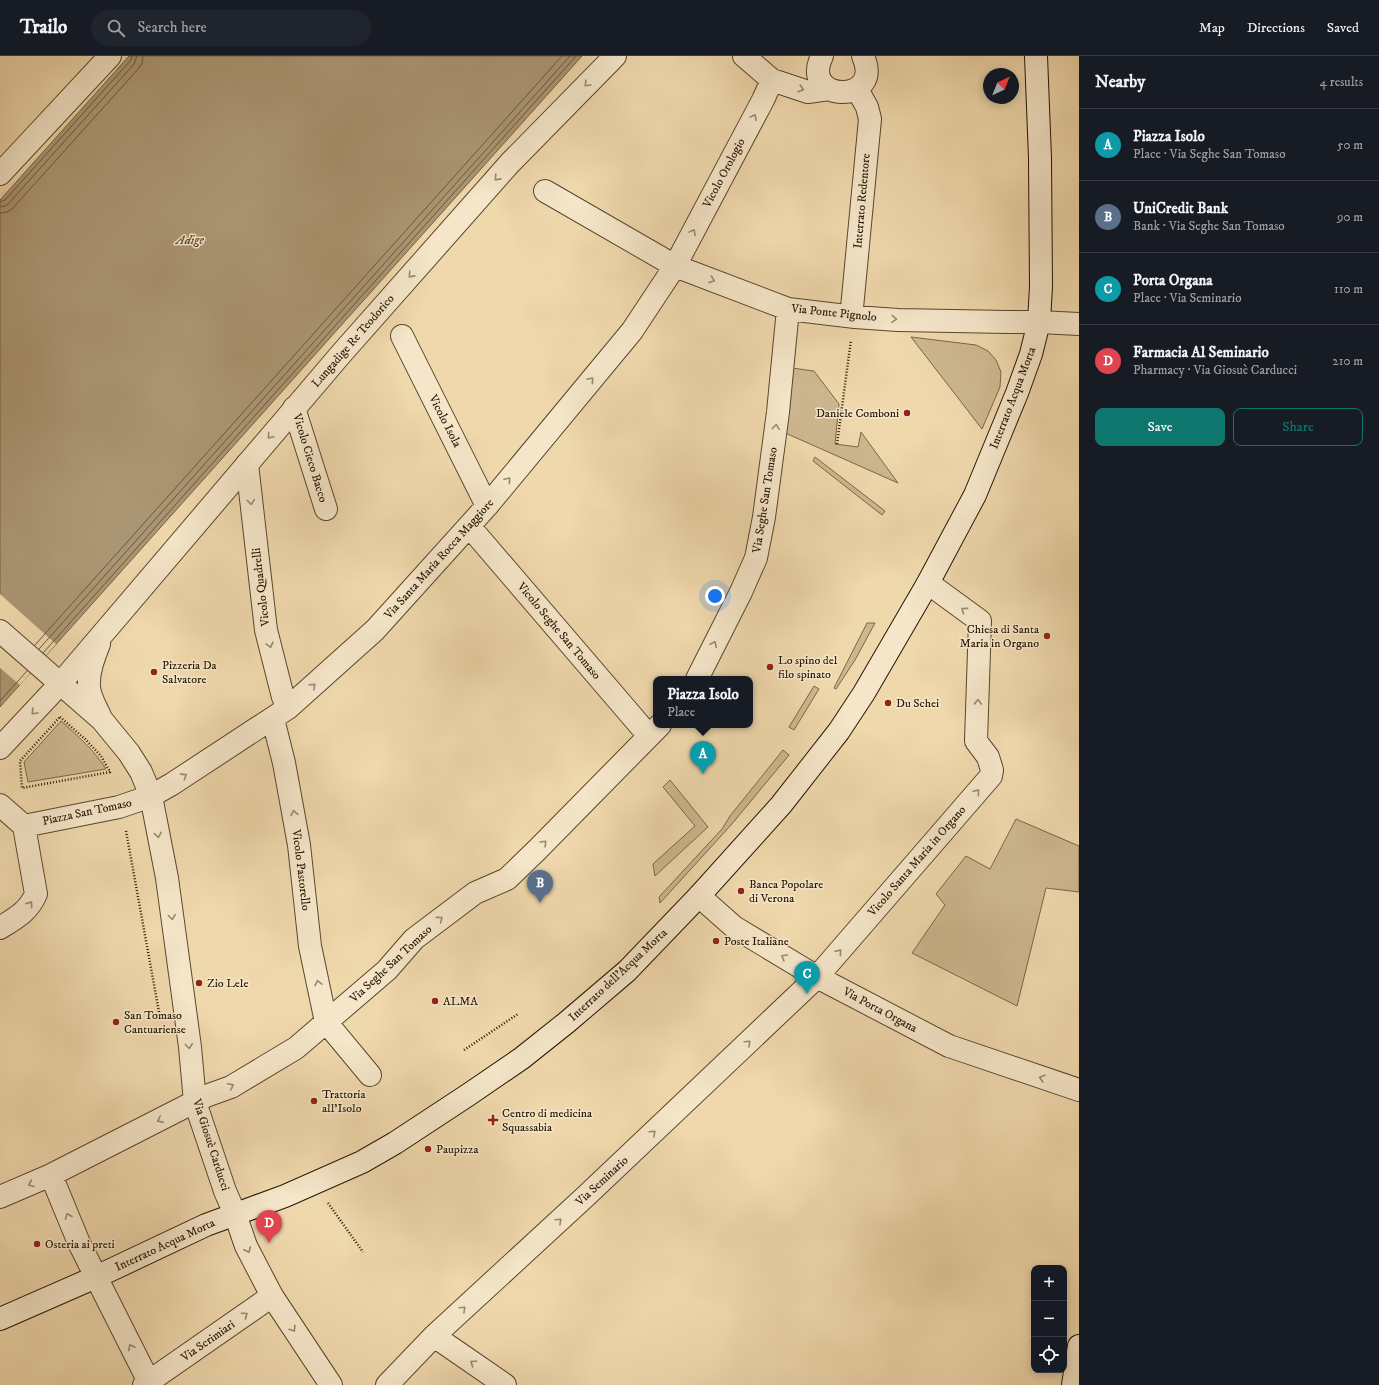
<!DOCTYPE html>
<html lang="en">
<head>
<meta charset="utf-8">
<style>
	:root { --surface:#171b24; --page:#20242c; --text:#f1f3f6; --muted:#9ea1a6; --line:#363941; --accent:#0f766e }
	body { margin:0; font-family:"IM FELL DW Pica",serif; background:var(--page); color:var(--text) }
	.controls { position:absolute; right:12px; bottom:12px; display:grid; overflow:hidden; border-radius:8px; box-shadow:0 2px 10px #0003 }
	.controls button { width:36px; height:36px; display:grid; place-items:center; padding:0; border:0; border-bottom:1px solid var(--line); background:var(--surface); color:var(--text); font:20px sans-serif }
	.compass { position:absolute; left:983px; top:12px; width:36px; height:36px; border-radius:50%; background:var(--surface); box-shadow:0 2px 10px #0003; rotate:43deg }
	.you { position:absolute; left:715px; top:540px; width:14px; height:14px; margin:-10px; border:3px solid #fff; border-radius:50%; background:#1a73e8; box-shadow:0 0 0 6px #1a73e833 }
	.badge { display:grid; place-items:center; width:26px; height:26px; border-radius:50%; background:var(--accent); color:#fff; font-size:13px; font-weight:700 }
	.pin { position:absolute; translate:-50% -33px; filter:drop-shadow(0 1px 2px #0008) }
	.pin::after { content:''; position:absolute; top:21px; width:14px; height:12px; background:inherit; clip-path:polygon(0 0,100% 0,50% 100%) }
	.popup { position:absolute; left:653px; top:620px; width:100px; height:52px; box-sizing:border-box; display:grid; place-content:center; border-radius:8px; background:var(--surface); filter:drop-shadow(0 1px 3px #0005); font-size:13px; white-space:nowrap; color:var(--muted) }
	.popup b { font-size:15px; color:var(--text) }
	.popup::after { content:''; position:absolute; left:50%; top:100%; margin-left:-8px; border:8px solid transparent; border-top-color:var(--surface) }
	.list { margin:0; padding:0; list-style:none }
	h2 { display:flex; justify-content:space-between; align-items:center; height:52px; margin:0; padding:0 16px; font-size:17px }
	h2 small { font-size:13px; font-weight:400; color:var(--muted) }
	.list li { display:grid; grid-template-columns:26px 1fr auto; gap:12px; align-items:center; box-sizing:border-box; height:72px; padding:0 16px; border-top:1px solid var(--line) }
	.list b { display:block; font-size:15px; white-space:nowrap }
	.list p { margin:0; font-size:13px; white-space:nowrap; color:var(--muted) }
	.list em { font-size:13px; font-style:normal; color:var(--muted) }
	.actions { display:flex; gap:8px; padding:12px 16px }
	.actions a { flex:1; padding:9px 0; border:1px solid var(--accent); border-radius:8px; text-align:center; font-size:14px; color:var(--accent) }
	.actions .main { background:var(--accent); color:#fff }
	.icon { flex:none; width:22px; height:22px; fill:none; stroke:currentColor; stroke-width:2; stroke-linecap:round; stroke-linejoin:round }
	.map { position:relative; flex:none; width:1079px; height:1329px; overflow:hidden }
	header { display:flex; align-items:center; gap:24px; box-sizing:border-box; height:56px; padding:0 20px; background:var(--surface); border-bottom:1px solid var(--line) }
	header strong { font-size:19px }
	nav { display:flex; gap:22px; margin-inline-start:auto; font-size:14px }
	.search { width:280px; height:36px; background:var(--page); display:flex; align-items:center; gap:10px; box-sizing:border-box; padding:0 14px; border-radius:22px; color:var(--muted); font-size:15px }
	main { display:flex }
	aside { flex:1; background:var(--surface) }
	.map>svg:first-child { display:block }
	.green { fill:#cdb78f; stroke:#7a6649 }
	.water { fill:#ab9673; stroke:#766246 }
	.pier { fill:#efd8ac }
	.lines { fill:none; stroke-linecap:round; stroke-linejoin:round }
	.shore { stroke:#68563b; stroke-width:1 }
	.minor-casing { stroke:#58462d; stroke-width:24 }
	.tertiary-casing { stroke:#58462d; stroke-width:24 }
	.secondary-casing { stroke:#261503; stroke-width:24 }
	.path { stroke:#261503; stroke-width:2.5; stroke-dasharray:1 2; stroke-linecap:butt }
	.minor { stroke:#f5e6c9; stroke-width:22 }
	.tertiary { stroke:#f5e6c9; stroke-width:22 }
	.secondary { stroke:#f5e6c9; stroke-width:22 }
	.oneway { stroke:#988870 }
	.poi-dot { fill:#8f2418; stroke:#f5e6c9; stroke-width:1.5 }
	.labels { text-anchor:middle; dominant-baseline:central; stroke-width:3; stroke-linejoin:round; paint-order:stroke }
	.street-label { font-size:12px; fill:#261503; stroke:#f5e6c9 }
	.poi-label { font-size:12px; fill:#261503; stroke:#f5e6c9; text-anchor:start }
	.water-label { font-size:13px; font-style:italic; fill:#5b4930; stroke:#f5e6c9 }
</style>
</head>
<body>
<header>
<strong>Trailo</strong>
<div class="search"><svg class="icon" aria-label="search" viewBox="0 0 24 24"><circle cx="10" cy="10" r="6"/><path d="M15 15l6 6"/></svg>Search here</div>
<nav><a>Map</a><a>Directions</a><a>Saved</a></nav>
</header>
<main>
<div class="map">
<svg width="1079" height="1329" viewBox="0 0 1079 1329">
	<rect width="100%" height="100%" fill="#efd8ac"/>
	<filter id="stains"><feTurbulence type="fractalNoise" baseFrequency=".005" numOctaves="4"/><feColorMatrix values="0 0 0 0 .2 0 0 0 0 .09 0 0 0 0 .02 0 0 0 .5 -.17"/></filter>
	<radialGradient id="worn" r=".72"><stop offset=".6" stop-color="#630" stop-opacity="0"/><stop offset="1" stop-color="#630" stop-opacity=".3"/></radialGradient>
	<path class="green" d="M 911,281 L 976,289 L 988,295 L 996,304 L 1001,316 L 1000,331 L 982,373 Z
		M 792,312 L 814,315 L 839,348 L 835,388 L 858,391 L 861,376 L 898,427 L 783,376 Z
		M 815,401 L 885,455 L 882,459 L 813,405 Z
		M 867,567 L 875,567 L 855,604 L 836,633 L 834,632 Z
		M 814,630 L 819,633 L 794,674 L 789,671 Z
		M 61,665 C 78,680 94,694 106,713 L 28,726 L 24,706 Z
		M 783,694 L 789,699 L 731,769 L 660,847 L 659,841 L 722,773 L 730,760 Z
		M 670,724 L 708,771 L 655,820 L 653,808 L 695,770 L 663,731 Z
		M 1016,763 L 1079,790 L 1079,836 L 1046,832 L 1017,950 L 912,897 L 945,849 L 936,838 L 966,800 L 990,813 Z"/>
	<path class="water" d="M 129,0 L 582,0 L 0,651 L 0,144 Z"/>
	<path class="pier" d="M 0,538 L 56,588 L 20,629 L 0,612 Z"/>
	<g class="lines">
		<path class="shore" d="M 0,146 L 5,144 L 131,4 L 132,0
			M 0,151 L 5,150 L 8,148 L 134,8 L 137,0
			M 0,157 L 7,156 L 13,152 L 139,12 L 142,7 L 143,0
			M 35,589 L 562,0
			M 39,593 L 570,0
			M 43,597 L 576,0
			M 0,645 L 27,615"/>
		<defs>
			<path id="minor" d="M 744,0 L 772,24 L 808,36 L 829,33
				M 822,0 C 799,47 885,49 863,0
				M 0,118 L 110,0
				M 545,135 L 675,210 L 788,253 L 855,261 L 898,264 L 1008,266 L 1039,266 L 1079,268
				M 855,261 L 852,252 L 870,63 L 867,51 L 857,33
				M 402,280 L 487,450
				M 294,352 L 326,453
				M 247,408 L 266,574 L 283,641 L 288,652
				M 469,470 L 649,680
				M 697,623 L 741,536 L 756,502 L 764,461 L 778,356 L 788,253
				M 273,663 L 284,707 L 299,789 L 310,890 L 326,966 L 370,1019
				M 0,749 L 24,770 L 36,838 C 28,856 16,862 0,872
				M 24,770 L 119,751 L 151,740 L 172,728 L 288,652 L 375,574 L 487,450 L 632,275 L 675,210 L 763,44 L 772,24
				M 699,840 L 734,871 L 817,921 L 949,990 L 1079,1034
				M 51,1119 L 79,1187 L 149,1326
				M 0,1141 L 51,1119 L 206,1040 L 231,1031 L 296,992 L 387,914 L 414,883 L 475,837 L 507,823 L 537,794 L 660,669
				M 434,1280 L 505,1329
				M 144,1329 L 272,1240
				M 387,1329 L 434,1280 L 586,1140 L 817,921 L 991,720 L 992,714 L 988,701 L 976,685 L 980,565 L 928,527"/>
			<path id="tertiary" d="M 0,575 L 102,664 L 129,697 L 141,716 L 151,740 L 167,822 L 190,991 L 195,1046 L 225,1135 L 235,1158 L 246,1190 L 272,1240 L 331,1329
				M 99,588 C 94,601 88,616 89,630 C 89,640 96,651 100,660
				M 0,692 L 60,628 L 341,298 L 510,107 L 615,0"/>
			<path id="secondary" d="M 0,1263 L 96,1221 L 206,1169 L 285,1140 L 362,1106 L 395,1087 L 468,1039 L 522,1002 L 566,967 L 627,915 L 699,840 L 781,749 L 839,675 L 864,637 L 928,527 L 975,439 L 1017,337 L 1031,298 L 1039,266 L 1041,230 L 1040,102 L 1036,0
				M 1073,1329 L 1079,1290"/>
		</defs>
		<use href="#minor" class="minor-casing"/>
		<use href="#tertiary" class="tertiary-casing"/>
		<use href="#secondary" class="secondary-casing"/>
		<path class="path" d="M 837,388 L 851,284
			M 60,661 L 85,683 L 101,700 L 110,716 L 22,732 L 20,705 Z
			M 126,775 L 159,956
			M 464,994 L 518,958
			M 328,1147 L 363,1196"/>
		<use href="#minor" class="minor"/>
		<use href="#tertiary" class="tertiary"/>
		<use href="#secondary" class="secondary"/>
	</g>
	<defs><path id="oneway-chevron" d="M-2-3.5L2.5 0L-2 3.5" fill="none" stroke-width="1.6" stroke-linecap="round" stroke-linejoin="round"/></defs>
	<g class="oneway">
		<use href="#oneway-chevron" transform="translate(587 28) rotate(134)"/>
		<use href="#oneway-chevron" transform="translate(801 33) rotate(18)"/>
		<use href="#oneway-chevron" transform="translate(754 61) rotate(-62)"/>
		<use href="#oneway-chevron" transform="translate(497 122) rotate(132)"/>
		<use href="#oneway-chevron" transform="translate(693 176) rotate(-62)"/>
		<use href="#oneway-chevron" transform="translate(411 219) rotate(132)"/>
		<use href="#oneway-chevron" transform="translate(712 224) rotate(20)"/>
		<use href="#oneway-chevron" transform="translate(894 263) rotate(3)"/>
		<use href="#oneway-chevron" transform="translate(591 324) rotate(-50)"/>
		<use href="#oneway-chevron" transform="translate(776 371) rotate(-82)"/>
		<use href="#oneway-chevron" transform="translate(270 380) rotate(131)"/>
		<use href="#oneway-chevron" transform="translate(508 424) rotate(-50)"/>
		<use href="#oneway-chevron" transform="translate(251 446) rotate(83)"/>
		<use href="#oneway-chevron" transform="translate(964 554) rotate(-143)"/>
		<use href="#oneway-chevron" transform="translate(714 588) rotate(-63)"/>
		<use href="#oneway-chevron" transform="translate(270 589) rotate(75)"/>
		<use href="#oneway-chevron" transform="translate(313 630) rotate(-42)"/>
		<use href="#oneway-chevron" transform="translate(978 646) rotate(-88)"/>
		<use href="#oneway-chevron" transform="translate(34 656) rotate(133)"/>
		<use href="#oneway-chevron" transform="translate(184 720) rotate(-33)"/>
		<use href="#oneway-chevron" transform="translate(977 736) rotate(-49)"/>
		<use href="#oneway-chevron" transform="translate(294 757) rotate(-101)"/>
		<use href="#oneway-chevron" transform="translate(158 779) rotate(79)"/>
		<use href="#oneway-chevron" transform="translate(544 787) rotate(-46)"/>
		<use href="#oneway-chevron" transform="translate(30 848) rotate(-55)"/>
		<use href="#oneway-chevron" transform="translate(172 861) rotate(82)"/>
		<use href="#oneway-chevron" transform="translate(440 863) rotate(-37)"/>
		<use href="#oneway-chevron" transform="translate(839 896) rotate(-49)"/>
		<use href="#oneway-chevron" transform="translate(784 901) rotate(-149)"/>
		<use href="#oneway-chevron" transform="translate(318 927) rotate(-102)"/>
		<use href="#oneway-chevron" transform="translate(748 987) rotate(-43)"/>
		<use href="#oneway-chevron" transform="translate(189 990) rotate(83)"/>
		<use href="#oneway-chevron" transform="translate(1042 1022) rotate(-162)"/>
		<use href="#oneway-chevron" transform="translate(231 1030) rotate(-26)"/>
		<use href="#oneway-chevron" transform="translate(160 1064) rotate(153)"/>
		<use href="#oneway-chevron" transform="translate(653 1077) rotate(-43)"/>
		<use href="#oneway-chevron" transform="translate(31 1128) rotate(157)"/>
		<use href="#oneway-chevron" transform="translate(68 1160) rotate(-112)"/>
		<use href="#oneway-chevron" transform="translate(559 1165) rotate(-43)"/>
		<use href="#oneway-chevron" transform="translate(248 1194) rotate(65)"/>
		<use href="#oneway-chevron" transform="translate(463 1253) rotate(-43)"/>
		<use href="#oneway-chevron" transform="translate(245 1259) rotate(-35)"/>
		<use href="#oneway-chevron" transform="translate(293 1273) rotate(57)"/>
		<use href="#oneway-chevron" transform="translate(131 1291) rotate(-117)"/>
		<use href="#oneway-chevron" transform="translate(473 1307) rotate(-145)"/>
	</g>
	<g class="poi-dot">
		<circle cx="907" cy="357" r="4"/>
		<circle cx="1047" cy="580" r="4"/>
		<circle cx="770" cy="611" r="4"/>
		<circle cx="154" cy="616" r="4"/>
		<circle cx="888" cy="647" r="4"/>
		<circle cx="741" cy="835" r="4"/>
		<circle cx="716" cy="885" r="4"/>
		<circle cx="199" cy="927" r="4"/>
		<circle cx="435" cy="945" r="4"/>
		<circle cx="116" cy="966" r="4"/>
		<circle cx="314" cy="1045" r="4"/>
		<path d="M491 1058h4v4h4v4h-4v4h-4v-4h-4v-4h4z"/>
		<circle cx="428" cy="1093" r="4"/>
		<circle cx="37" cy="1188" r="4"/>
	</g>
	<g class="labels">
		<g class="street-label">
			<text transform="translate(724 117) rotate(-62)">Vicolo Orologio</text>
			<text transform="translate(862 145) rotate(-85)">Interrato Redentore</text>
			<text transform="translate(834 257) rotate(6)">Via Ponte Pignolo</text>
			<text transform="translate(353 285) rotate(-49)">Lungadige Re Teodorico</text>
			<text transform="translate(1013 342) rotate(-69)">Interrato Acqua Morta</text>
			<text transform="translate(445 365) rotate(63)">Vicolo Isola</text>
			<text transform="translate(310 402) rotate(73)">Vicolo Cieco Bacco</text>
			<text transform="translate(765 444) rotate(-81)">Via Seghe San Tomaso</text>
			<text transform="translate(439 503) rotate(-48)">Via Santa Maria Rocca Maggiore</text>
			<text transform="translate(261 531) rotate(-97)">Vicolo Quadrelli</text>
			<text transform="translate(559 575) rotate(50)">Vicolo Seghe San Tomaso</text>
			<text transform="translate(87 756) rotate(-12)">Piazza San Tomaso</text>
			<text transform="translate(917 805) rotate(-49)">Vicolo Santa Maria in Organo</text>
			<text transform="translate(301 814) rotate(83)">Vicolo Pastorello</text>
			<text transform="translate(391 908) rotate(-43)">Via Seghe San Tomaso</text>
			<text transform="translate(618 919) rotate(-43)">Interrato dell'Acqua Morta</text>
			<text transform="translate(880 954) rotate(28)">Via Porta Organa</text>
			<text transform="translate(211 1089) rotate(72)">Via Giosuè Carducci</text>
			<text transform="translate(602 1125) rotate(-43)">Via Seminario</text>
			<text transform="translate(165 1189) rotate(-25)">Interrato Acqua Morta</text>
			<text transform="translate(208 1285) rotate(-35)">Via Scrimiari</text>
		</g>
		<g class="poi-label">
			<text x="899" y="357" text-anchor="end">Daniele Comboni</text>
			<text x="1039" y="573" text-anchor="end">Chiesa di Santa<tspan x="1039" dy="14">Maria in Organo</tspan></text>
			<text x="778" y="604">Lo spino del<tspan x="778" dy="14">filo spinato</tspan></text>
			<text x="162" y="609">Pizzeria Da<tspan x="162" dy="14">Salvatore</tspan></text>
			<text x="896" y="647">Du Schei</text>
			<text x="749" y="828">Banca Popolare<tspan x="749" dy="14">di Verona</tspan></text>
			<text x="724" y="885">Poste Italiane</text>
			<text x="207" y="927">Zio Lele</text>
			<text x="443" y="945">ALMA</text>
			<text x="124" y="959">San Tomaso<tspan x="124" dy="14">Cantuariense</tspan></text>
			<text x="322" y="1038">Trattoria<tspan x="322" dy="14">all'Isolo</tspan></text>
			<text x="502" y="1057">Centro di medicina<tspan x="502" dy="14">Squassabia</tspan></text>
			<text x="436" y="1093">Paupizza</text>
			<text x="45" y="1188">Osteria ai preti</text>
		</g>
		<g class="water-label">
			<text x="190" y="184">Adige</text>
		</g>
	</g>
	<rect width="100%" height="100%" filter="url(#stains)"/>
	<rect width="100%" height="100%" fill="url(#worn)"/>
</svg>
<div class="controls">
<button>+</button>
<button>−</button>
<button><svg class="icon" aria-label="locate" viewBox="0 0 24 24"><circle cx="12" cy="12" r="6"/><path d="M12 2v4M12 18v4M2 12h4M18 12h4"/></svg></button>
</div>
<svg class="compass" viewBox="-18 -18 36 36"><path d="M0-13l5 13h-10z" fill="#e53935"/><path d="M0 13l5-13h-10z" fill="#9ea1a6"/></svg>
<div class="you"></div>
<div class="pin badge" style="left:703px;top:718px;background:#0f9aa8">A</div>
<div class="popup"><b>Piazza Isolo</b>Place</div>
<div class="pin badge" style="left:540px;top:847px;background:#5c6f8a">B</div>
<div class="pin badge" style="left:807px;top:938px;background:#0f9aa8">C</div>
<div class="pin badge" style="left:269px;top:1187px;background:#e0444e">D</div>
</div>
<aside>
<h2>Nearby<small>4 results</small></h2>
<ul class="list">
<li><span class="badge" style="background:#0f9aa8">A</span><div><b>Piazza Isolo</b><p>Place · Via Seghe San Tomaso</p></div><em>50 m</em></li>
<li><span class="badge" style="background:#5c6f8a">B</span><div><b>UniCredit Bank</b><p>Bank · Via Seghe San Tomaso</p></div><em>90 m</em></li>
<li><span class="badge" style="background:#0f9aa8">C</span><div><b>Porta Organa</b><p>Place · Via Seminario</p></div><em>110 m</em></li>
<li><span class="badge" style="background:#e0444e">D</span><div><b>Farmacia Al Seminario</b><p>Pharmacy · Via Giosuè Carducci</p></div><em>210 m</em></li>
</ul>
<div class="actions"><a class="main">Save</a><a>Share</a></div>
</aside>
</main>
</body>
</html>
